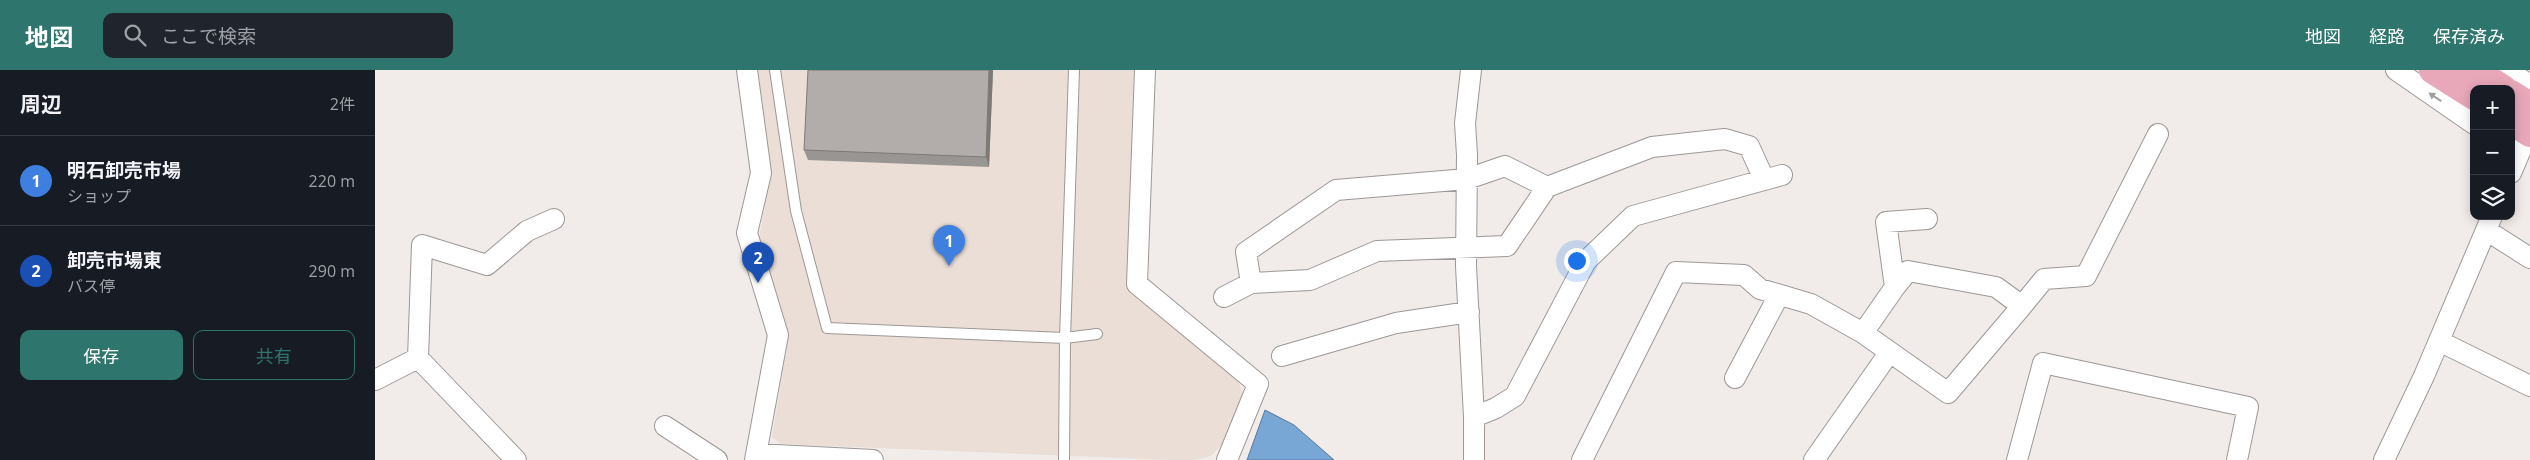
<!DOCTYPE html>
<html lang="ja">
<head>
<meta charset="utf-8">
<style>
	:root { --surface:#171b24; --page:#20242c; --text:#f1f3f6; --muted:#9ea1a6; --line:#363941; --accent:#2e756d }
	body { margin:0; font-family:"Open Sans","Noto Sans JP",sans-serif; background:var(--page); color:var(--text) }
	.controls { position:absolute; right:15px; top:15px; display:grid; overflow:hidden; border-radius:10px; box-shadow:0 2px 12px #0003 }
	.controls button { width:45px; height:45px; display:grid; place-items:center; padding:0; border:0; border-bottom:1px solid var(--line); background:var(--surface); color:var(--text); font:25px sans-serif }
	.you { position:absolute; left:1201px; top:190px; width:18px; height:18px; margin:-12px; border:4px solid #fff; border-radius:50%; background:#1a73e8; box-shadow:0 0 0 8px #1a73e833 }
	.badge { display:grid; place-items:center; width:32px; height:32px; border-radius:50%; background:var(--accent); color:#fff; font-size:16px; font-weight:700 }
	.pin { position:absolute; translate:-50% -41px; filter:drop-shadow(0 1px 2px #0008) }
	.pin::after { content:''; position:absolute; top:26px; width:18px; height:15px; background:inherit; clip-path:polygon(0 0,100% 0,50% 100%) }
	.list { margin:0; padding:0; list-style:none }
	h2 { display:flex; justify-content:space-between; align-items:center; height:65px; margin:0; padding:0 20px; font-size:21px }
	h2 small { font-size:16px; font-weight:400; color:var(--muted) }
	.list li { display:grid; grid-template-columns:32px 1fr auto; gap:15px; align-items:center; box-sizing:border-box; height:90px; padding:0 20px; border-top:1px solid var(--line) }
	.list b { display:block; font-size:19px; white-space:nowrap }
	.list p { margin:0; font-size:16px; white-space:nowrap; color:var(--muted) }
	.list em { font-size:16px; font-style:normal; color:var(--muted) }
	.actions { display:flex; gap:10px; padding:15px 20px }
	.actions a { flex:1; padding:11px 0; border:1px solid var(--accent); border-radius:10px; text-align:center; font-size:18px; color:var(--accent) }
	.actions .main { background:var(--accent); color:#fff }
	.icon { flex:none; width:28px; height:28px; fill:none; stroke:currentColor; stroke-width:2; stroke-linecap:round; stroke-linejoin:round }
	.map { position:relative; flex:none; width:2155px; height:390px; overflow:hidden }
	header { display:flex; align-items:center; gap:30px; box-sizing:border-box; height:70px; padding:0 25px; background:var(--accent); color:#fff }
	header strong { font-size:24px }
	nav { display:flex; gap:28px; margin-inline-start:auto; font-size:18px }
	.search { width:350px; height:45px; background:var(--page); display:flex; align-items:center; gap:12px; box-sizing:border-box; padding:0 18px; border-radius:10px; color:var(--muted); font-size:19px }
	main { display:flex }
	aside { flex:1; background:var(--surface) }
	.map>svg:first-child { display:block }
	.built { fill:#eaded6 }
	.water { fill:#78a6d5; stroke:#5a799a }
	.lines { fill:none; stroke-linecap:round; stroke-linejoin:round }
	.service-casing { stroke:#9d9895; stroke-width:12 }
	.minor-casing { stroke:#9d9895; stroke-width:22 }
	.trunk-casing { stroke:#cbcbca; stroke-width:29 }
	.service { stroke:#fff; stroke-width:10 }
	.minor { stroke:#fff; stroke-width:20 }
	.trunk { stroke:#e8a8ba; stroke-width:28 }
	.wall { fill:#999592 }
	.shaded-wall { fill:#7d7977 }
	.building { fill:#b2adaa; stroke:#7d7977 }
	.oneway { fill:#a1a09f }
</style>
</head>
<body>
<header>
<strong>地図</strong>
<div class="search"><svg class="icon" aria-label="search" viewBox="0 0 24 24"><circle cx="10" cy="10" r="6"/><path d="M15 15l6 6"/></svg>ここで検索</div>
<nav><a>地図</a><a>経路</a><a>保存済み</a></nav>
</header>
<main>
<aside>
<h2>周辺<small>2件</small></h2>
<ul class="list">
<li><span class="badge" style="background:#3f7fe0">1</span><div><b>明石卸売市場</b><p>ショップ</p></div><em>220 m</em></li>
<li><span class="badge" style="background:#1a4fb4">2</span><div><b>卸売市場東</b><p>バス停</p></div><em>290 m</em></li>
</ul>
<div class="actions"><a class="main">保存</a><a>共有</a></div>
</aside>
<div class="map">
<svg width="2155" height="390" viewBox="0 0 2155 390">
	<rect width="100%" height="100%" fill="#f1ece9"/>
	<path class="built" d="M 379,0 L 764,0 L 756,218 L 862,307 L 868,325 L 859,351 L 848,373 L 836,386 L 820,390 L 795,390 L 406,374 L 397,367 L 414,265 L 383,174 L 395,106 Z"/>
	<path class="water" d="M 890,340 L 919,355 L 959,390 L 872,390 Z"/>
	<g class="lines">
		<defs>
			<path id="service" d="M 400,0 L 421,141 L 452,258 L 690,268 L 722,264
				M 689,390 L 690,268 L 699,0"/>
			<path id="minor" d="M 372,0 L 386,103 L 372,163 L 403,265 L 380,390
				M 770,0 L 762,214 L 883,314 L 852,390
				M 1096,0 L 1090,53 L 1092,85 L 1091,196 L 1099,347 L 1099,390
				M 2021,0 L 2099,54
				M 2132,0 L 2155,15
				M 2136,103 L 2148,75
				M 2111,160 L 2155,188
				M 876,213 L 871,182 L 961,120 L 1092,109 L 1130,96 L 1172,117 L 1277,77 L 1350,69 L 1374,76 L 1389,109
				M 1520,217 L 1511,152 L 1552,149
				M 849,227 L 876,213 L 935,210 L 1002,181 L 1132,176 L 1172,117
				M 1647,236 L 1669,209 L 1711,206 L 1783,64
				M 2064,271 L 2155,316
				M 907,286 L 1021,253 L 1094,242
				M 43,288 L 47,175 L 112,195 L 152,161 L 179,149
				M 1360,308 L 1404,225
				M 0,310 L 43,288 L 141,390
				M 1099,347 L 1121,338 L 1140,326 L 1211,191 L 1258,146 L 1407,105
				M 290,356 L 342,390
				M 382,384 L 498,390
				M 1207,390 L 1301,202 L 1369,205 L 1385,219 L 1436,234 L 1488,263 L 1573,323 L 1647,236 L 1621,217 L 1533,201 L 1520,217 L 1488,263
				M 1439,390 L 1514,283
				M 1642,390 L 1668,293 L 1873,337 L 1862,390
				M 2009,390 L 2049,306 L 2117,146"/>
			<path id="trunk" d="M 2058,0 L 2099,26
				M 2099,0 L 2128,19
				M 2136,24 L 2155,36
				M 2136,51 L 2155,63"/>
		</defs>
		<use href="#service" class="service-casing"/>
		<use href="#minor" class="minor-casing"/>
		<use href="#trunk" class="trunk-casing"/>
		<use href="#service" class="service"/>
		<use href="#minor" class="minor"/>
		<use href="#trunk" class="trunk"/>
	</g>
	<path class="wall" d="M 618,0 L 614,97 L 433,90 L 429,80 Z"/>
	<path class="shaded-wall" d="M 614,0 L 618,0 L 614,97 L 611,87 Z"/>
	<path class="building" d="M 433,0 L 614,0 L 611,87 L 429,80 Z"/>
	<defs><path id="oneway-solid" d="M-6-.8H1V-3.2L6.5 0L1 3.2V.8H-6Z" transform="scale(1.25)"/></defs>
	<use class="oneway" href="#oneway-solid" transform="translate(2060 27) rotate(-146)"/>
</svg>
<div class="controls">
<button>+</button>
<button>−</button>
<button><svg class="icon" aria-label="layers" viewBox="0 0 24 24"><path d="M12 4l9 5-9 5-9-5zM3 14l9 5 9-5"/></svg></button>
</div>
<div class="you"></div>
<div class="pin badge" style="left:574px;top:196px;background:#3f7fe0">1</div>
<div class="pin badge" style="left:383px;top:213px;background:#1a4fb4">2</div>
</div>
</main>
</body>
</html>
